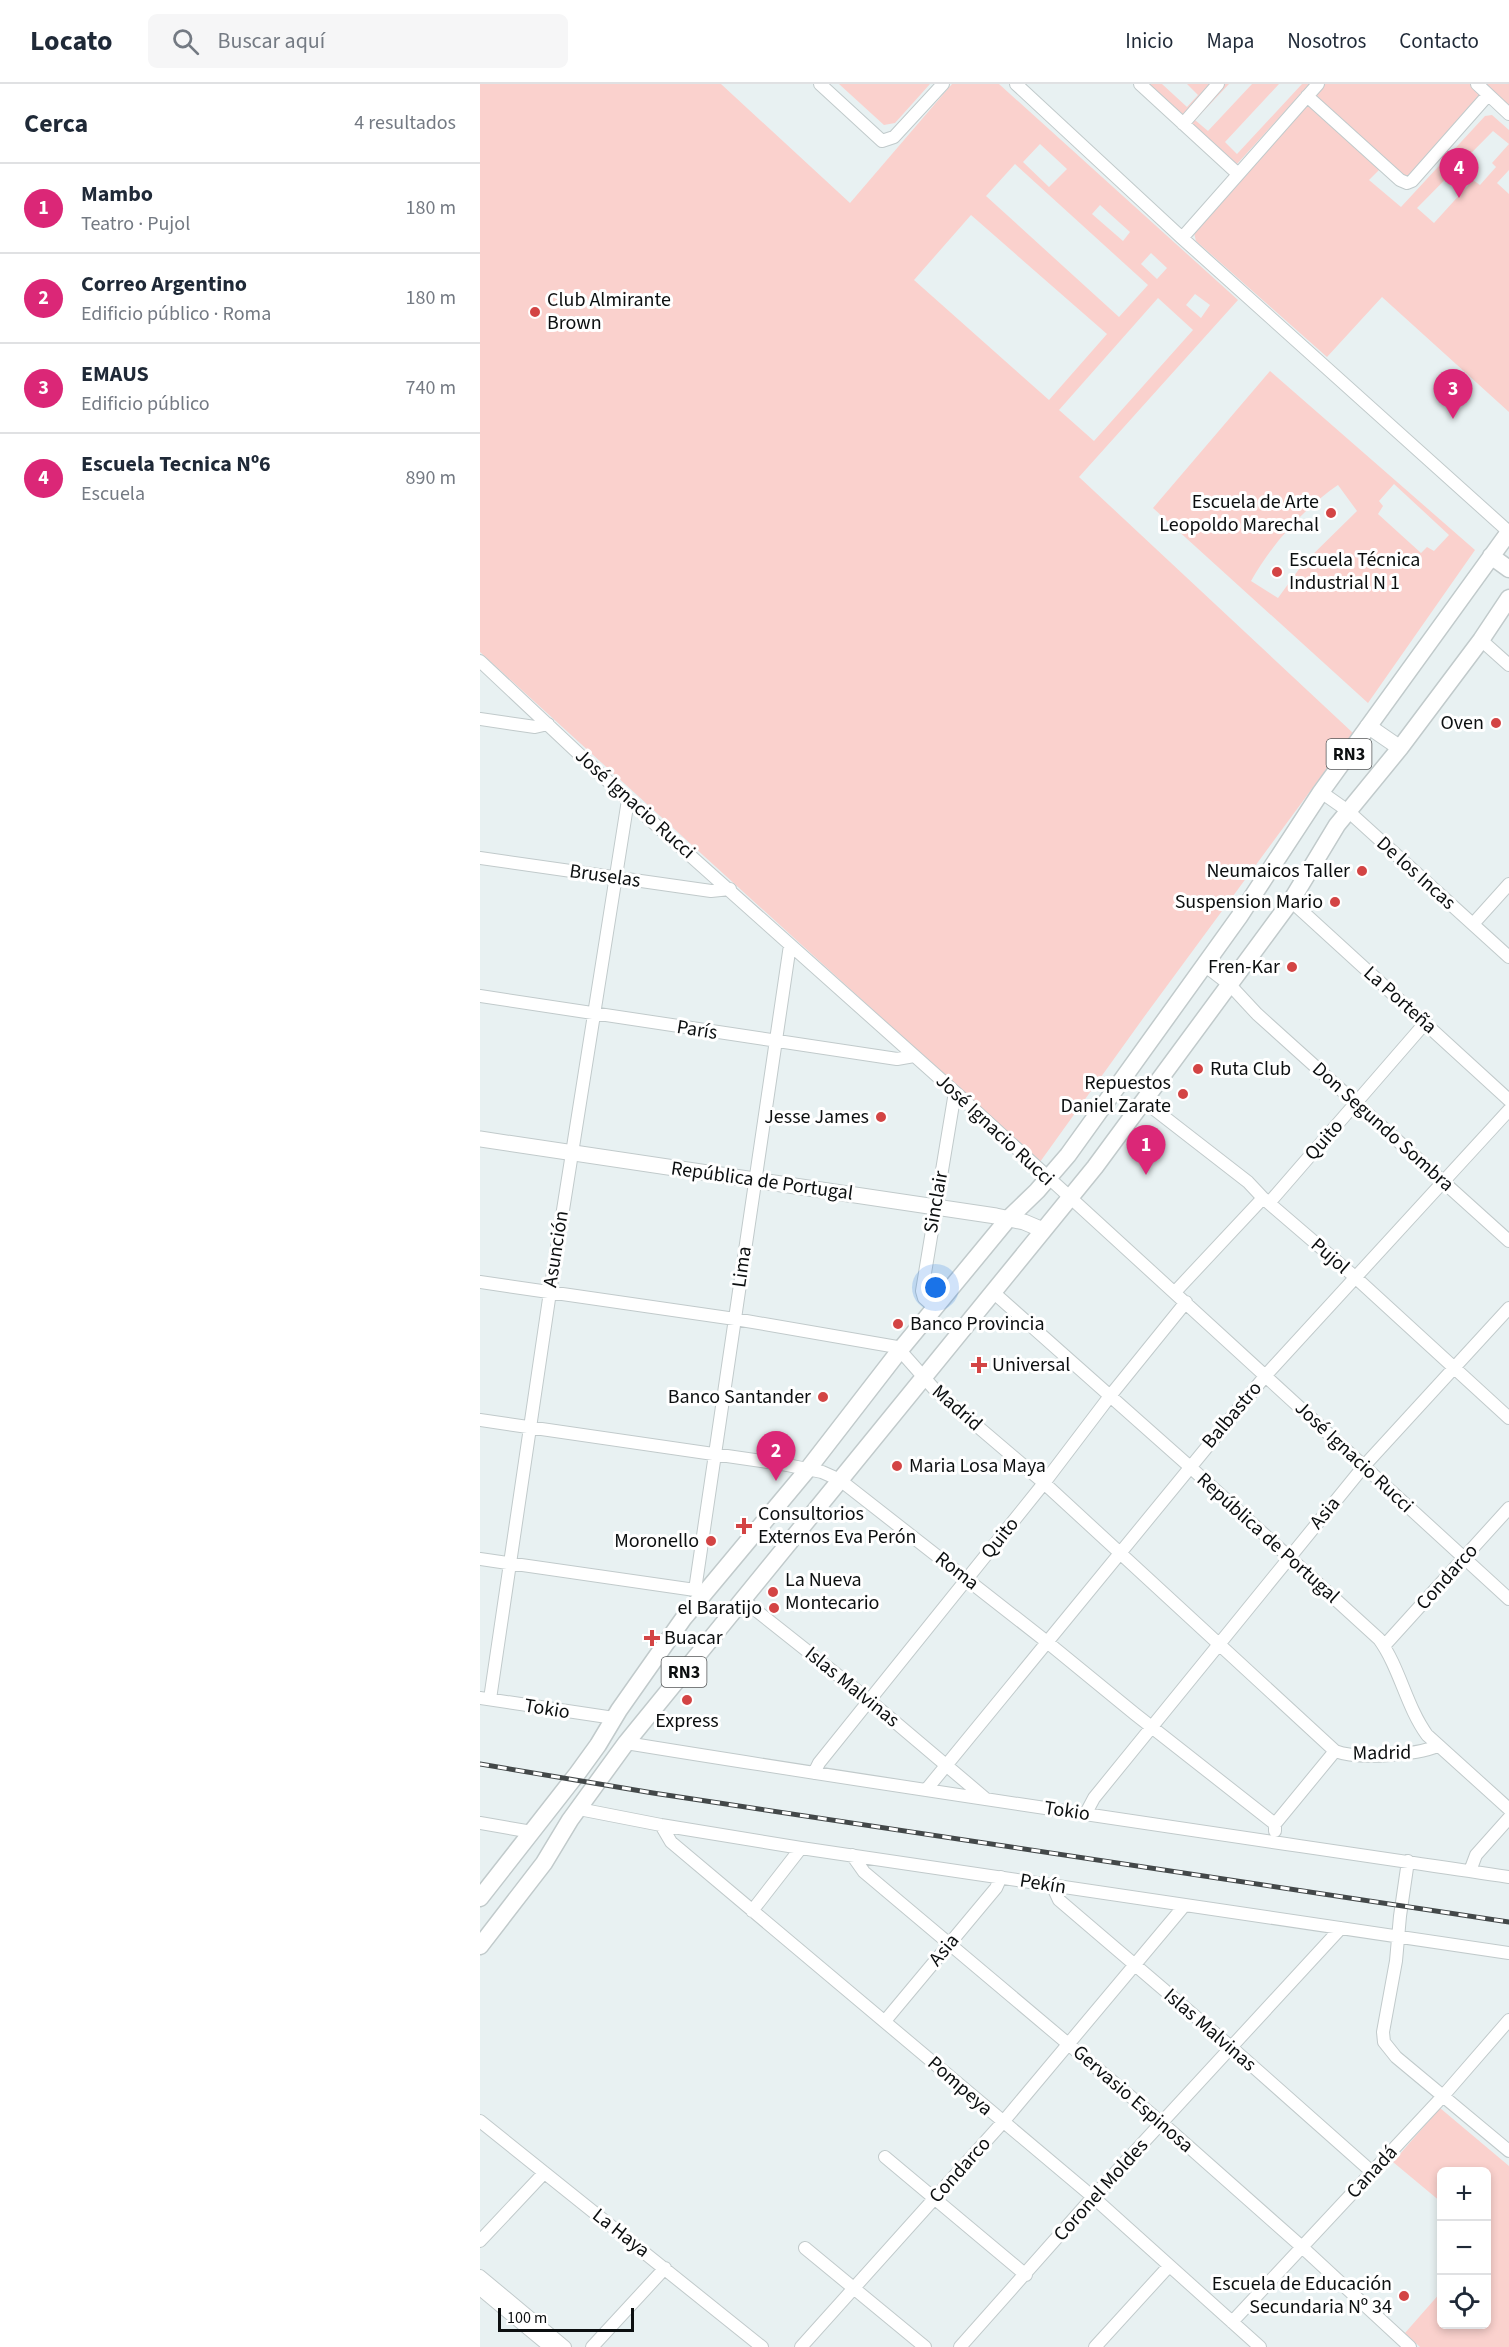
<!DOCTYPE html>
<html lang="es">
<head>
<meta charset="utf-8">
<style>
	:root { --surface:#fff; --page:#f6f6f7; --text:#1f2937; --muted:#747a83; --line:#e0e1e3; --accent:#db2777 }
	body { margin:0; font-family:"Source Sans 3",sans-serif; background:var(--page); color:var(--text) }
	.controls { position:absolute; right:18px; bottom:18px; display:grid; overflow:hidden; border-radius:9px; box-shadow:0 3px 9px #0003 }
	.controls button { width:54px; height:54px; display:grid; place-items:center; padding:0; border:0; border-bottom:2px solid var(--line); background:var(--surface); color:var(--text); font:30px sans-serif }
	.scale { position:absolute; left:18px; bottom:15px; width:136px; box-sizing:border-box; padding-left:6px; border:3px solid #0c0f10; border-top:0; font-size:16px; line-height:21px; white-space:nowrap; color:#0c0f10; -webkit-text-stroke:4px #fff; paint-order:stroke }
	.you { position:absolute; left:456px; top:1204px; width:21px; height:21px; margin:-15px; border:4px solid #fff; border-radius:50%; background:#1a73e8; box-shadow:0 0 0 9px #1a73e833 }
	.badge { display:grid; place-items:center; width:39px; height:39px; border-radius:50%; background:var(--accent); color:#fff; font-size:20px; font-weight:700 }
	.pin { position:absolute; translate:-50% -50px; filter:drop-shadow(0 2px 3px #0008) }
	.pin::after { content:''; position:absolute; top:32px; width:21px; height:18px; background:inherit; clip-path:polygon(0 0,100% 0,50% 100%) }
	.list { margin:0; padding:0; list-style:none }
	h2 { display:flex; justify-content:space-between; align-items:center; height:78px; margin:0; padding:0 24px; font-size:26px }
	h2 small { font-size:20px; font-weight:400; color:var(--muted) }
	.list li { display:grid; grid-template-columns:39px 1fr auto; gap:18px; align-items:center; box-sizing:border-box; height:90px; padding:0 24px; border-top:2px solid var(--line) }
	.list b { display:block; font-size:22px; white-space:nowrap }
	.list p { margin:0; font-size:20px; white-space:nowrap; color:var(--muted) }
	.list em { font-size:20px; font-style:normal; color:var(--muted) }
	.icon { flex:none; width:33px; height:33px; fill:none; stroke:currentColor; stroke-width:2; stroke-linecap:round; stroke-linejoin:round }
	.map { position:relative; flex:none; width:1029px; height:2263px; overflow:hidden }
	header { display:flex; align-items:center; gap:36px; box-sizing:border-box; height:84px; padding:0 30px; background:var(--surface); border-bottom:2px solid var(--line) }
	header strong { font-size:28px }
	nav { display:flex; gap:33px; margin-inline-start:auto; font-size:21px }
	.search { width:420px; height:54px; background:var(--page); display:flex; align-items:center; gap:15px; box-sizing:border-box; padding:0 21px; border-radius:9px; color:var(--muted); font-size:22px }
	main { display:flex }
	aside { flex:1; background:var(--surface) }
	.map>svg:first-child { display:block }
	.green { fill:#fad1cd; fill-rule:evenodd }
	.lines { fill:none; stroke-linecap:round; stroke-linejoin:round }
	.minor-casing { stroke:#c1cacb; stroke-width:14 }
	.major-casing { stroke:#c1cacb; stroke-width:17 }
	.highway-casing { stroke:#c1cacb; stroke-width:19 }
	.minor { stroke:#fff; stroke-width:12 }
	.major { stroke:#fff; stroke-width:15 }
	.highway { stroke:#fff; stroke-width:16 }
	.rail-casing { stroke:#434849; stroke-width:5 }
	.rail { stroke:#fff; stroke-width:3; stroke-dasharray:9; stroke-linecap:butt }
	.poi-dot { fill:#d34444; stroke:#fff; stroke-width:2 }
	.labels { text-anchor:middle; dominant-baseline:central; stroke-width:6; stroke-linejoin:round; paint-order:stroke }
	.shield { fill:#fff; stroke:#555758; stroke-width:1.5 }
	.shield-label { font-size:18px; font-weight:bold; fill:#0c0f10 }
	.poi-label { font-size:20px; fill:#0c0f10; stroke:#fff; text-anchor:end }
	.street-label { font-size:20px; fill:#0c0f10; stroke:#fff }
</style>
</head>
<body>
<header>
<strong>Locato</strong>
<div class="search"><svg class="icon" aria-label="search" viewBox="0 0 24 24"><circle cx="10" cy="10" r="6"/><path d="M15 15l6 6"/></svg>Buscar aquí</div>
<nav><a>Inicio</a><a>Mapa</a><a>Nosotros</a><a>Contacto</a></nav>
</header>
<main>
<aside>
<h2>Cerca<small>4 resultados</small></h2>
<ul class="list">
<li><span class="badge">1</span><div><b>Mambo</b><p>Teatro · Pujol</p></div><em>180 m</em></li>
<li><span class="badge">2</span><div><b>Correo Argentino</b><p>Edificio público · Roma</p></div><em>180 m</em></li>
<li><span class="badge">3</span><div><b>EMAUS</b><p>Edificio público</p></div><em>740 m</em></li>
<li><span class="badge">4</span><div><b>Escuela Tecnica Nº6</b><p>Escuela</p></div><em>890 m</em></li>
</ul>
</aside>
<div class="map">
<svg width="1029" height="2263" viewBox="0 0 1029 2263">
	<rect width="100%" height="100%" fill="#e8f1f2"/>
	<path class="green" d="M 0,0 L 241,0 L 370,119 L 472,0 L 519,0 L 758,216 L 599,393 L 873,649 L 664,933 L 560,1078 L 0,568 ZM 560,60 L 587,85 L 569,103 L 543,78 ZM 535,80 L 668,201 L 639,233 L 506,112 ZM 620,121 L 650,148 L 643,157 L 612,130 ZM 491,131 L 627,250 L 569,316 L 434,196 ZM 671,169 L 687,184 L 677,195 L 661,180 ZM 715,210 L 730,221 L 721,234 L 706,221 ZM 678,214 L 713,246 L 614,357 L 579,326 Z
		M 359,0 L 450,0 L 415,39 L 404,41 Z
		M 669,0 L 682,0 L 707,23 L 718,11 L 707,0 L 749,0 L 715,36 L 728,47 L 772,0 L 799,0 L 745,58 L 757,70 L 822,0 L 1029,0 L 1029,22 L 1009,6 L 927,94 L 920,92 L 826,4 L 757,80 Z
		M 826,21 L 830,22 L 899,86 L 889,96 L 921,123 L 1005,32 L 1012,31 L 1029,46 L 1029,86 L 1017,99 L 1029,110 L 1029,328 L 902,213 L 847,273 L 716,157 L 714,149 ZM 1013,47 L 1029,60 L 1012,79 L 1016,83 L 1000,101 L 993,96 L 954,139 L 937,124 Z
		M 790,287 L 995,466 L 888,619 L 673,424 ZM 914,400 L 969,451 L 954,467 L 947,463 L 941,469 L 898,430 L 903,422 L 899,417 ZM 858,401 L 877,427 L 822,481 L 798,514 L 771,497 C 791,461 824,424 858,401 Z
		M 960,2024 L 1029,2082 L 1029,2263 L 940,2263 L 925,2249 L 961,2208 L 962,2240 L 1006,2240 L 1006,2088 L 962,2088 L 961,2118 L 913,2078 Z"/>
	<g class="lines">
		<defs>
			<path id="minor" d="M 340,0 L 402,57 L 414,53 L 463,0
				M 536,0 L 702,154 L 1029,448
				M 660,0 L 758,90
				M 997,0 L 1029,30
				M 827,12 L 920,96 L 927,99 L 932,97 L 1008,11
				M 703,40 L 738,0
				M 702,154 L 838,0
				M 1001,556 L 1029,581
				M 0,577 L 148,716 L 475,1008 L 1029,1515
				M 0,635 L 55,643 L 68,640
				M 841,708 L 868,727 L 1029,873
				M 0,774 L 231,807 L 250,805
				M 811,817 L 1029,1016
				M 993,840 L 1029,800
				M 724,881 L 750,901 L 777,930 L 1029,1157
				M 0,912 L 417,975 L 434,972
				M 665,1018 L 768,1098 L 783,1114 L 875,1193 L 1029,1334
				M 789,1119 L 946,938
				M 0,1198 L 255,1235 L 417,1263 L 456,1307 L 564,1399 L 855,1667 C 879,1676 935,1671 958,1662
				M 513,1208 L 709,1382 L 899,1555 C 920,1584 926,1622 947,1651 L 1029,1725
				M 695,1208 L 783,1114
				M 455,1224 L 444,1214 L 442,1207 L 475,1008
				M 0,1336 L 302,1380 L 342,1388 L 360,1396 L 567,1558 L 655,1630 L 795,1740
				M 0,1475 L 215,1506 L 219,1509
				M 215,1506 L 310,861
				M 263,1516 L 389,1616 L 506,1715
				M 904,1562 L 1029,1424
				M 0,1614 L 134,1634
				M 10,1615 L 70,1208 L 148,716
				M 146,1659 C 440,1707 734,1749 1029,1793
				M 334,1689 L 339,1679 L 564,1399 L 630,1312 L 706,1218
				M 446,1706 L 786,1291 L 1029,1026
				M 99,1725 L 181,1741 L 321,1764 L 1029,1869
				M 606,1729 L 614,1714 L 884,1382 L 1029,1224
				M 0,1739 L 52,1748
				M 181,1741 L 191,1758 L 613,2113 L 780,2263
				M 795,1747 L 795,1740 L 855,1667
				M 372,1771 L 384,1788 L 682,2039 L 822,2163 L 930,2263
				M 928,1777 L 920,1832 L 916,1877 L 903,1948 L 904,1958 L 916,1973 L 1029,2067
				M 990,1787 L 996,1771 L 1029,1734
				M 572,1801 L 579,1816 L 751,1963 L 892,2088
				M 272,1827 L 321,1764
				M 405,1937 L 516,1804 L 521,1793
				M 0,2037 L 282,2263
				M 405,2073 L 546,2191
				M 0,2157 L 64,2089
				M 325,2164 L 445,2263
				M 0,2192 L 85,2263
				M 0,2205 L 70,2263
				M 752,2238 L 963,2012 L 1029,1936
				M 112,2263 L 185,2184
				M 321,2263 L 523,2038 L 704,1822
				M 480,2263 L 613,2113 L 861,1844
				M 615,2263 L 689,2182"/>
			<path id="major" d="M 888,642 L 920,664
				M 0,1055 L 516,1132 L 544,1138 L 563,1146"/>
			<path id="highway" d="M 1011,472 L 1029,485
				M 0,1814 L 97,1690 L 118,1661 L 139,1626 L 203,1535 L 328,1385 L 420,1266 L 528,1135 L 557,1107 L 588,1071 L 759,833 L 841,708 L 1029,448
				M 0,1862 L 64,1779 L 90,1736 L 146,1659 L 615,1083 L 811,817 L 857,741 L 920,664 L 1001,556 L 1029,514"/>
		</defs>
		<use href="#minor" class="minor-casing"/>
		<use href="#major" class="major-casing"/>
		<use href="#highway" class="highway-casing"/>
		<use href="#minor" class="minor"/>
		<use href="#major" class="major"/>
		<use href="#highway" class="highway"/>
		<defs>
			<path id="rail" d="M 0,1680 L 173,1709 L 1029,1838"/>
		</defs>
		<use href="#rail" class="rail-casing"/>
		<use href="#rail" class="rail"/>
	</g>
	<g class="poi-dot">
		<circle cx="55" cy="228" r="6"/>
		<circle cx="851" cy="429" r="6"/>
		<circle cx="797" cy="488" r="6"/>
		<circle cx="1016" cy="639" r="6"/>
		<circle cx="882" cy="787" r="6"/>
		<circle cx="855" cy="818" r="6"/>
		<circle cx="812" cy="883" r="6"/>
		<circle cx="718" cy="985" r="6"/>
		<circle cx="703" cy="1010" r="6"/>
		<circle cx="401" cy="1033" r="6"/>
		<circle cx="418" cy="1240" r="6"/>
		<path d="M496 1272h6v6h6v6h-6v6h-6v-6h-6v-6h6z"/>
		<circle cx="343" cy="1313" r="6"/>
		<circle cx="417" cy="1382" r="6"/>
		<path d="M261 1433h6v6h6v6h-6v6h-6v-6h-6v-6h6z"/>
		<circle cx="231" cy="1457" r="6"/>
		<circle cx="293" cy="1508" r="6"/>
		<circle cx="294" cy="1524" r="6"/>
		<path d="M169 1545h6v6h6v6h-6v6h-6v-6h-6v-6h6z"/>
		<circle cx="207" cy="1616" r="6"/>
		<circle cx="924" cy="2212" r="6"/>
	</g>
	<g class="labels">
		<g class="shield">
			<rect x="846.5" y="655" width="45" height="30" rx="4.5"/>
			<rect x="181.5" y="1573" width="45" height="30" rx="4.5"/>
		</g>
		<g class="shield-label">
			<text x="869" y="670">RN3</text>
			<text x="204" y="1588">RN3</text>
		</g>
		<g class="poi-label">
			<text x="67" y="216" text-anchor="start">Club Almirante<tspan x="67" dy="23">Brown</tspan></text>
			<text x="839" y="418">Escuela de Arte<tspan x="839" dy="23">Leopoldo Marechal</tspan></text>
			<text x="809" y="476" text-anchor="start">Escuela Técnica<tspan x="809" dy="23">Industrial N 1</tspan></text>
			<text x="1004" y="639">Oven</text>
			<text x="870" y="787">Neumaicos Taller</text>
			<text x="843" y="818">Suspension Mario</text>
			<text x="800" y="883">Fren-Kar</text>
			<text x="730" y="985" text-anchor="start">Ruta Club</text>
			<text x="691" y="999">Repuestos<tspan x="691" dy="23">Daniel Zarate</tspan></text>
			<text x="389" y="1033">Jesse James</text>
			<text x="430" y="1240" text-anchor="start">Banco Provincia</text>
			<text x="512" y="1281" text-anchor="start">Universal</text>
			<text x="331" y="1313">Banco Santander</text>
			<text x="429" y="1382" text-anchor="start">Maria Losa Maya</text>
			<text x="278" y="1430" text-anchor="start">Consultorios<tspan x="278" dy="23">Externos Eva Perón</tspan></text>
			<text x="219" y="1457">Moronello</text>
			<text x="305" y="1496" text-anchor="start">La Nueva<tspan x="305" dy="23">Montecario</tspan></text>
			<text x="282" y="1524">el Baratijo</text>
			<text x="184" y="1554" text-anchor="start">Buacar</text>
			<text x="207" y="1637" text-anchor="middle">Express</text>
			<text x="912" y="2200">Escuela de Educación<tspan x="912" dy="23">Secundaria Nº 34</tspan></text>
		</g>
		<g class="street-label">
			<text transform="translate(155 720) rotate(42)">José Ignacio Rucci</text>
			<text transform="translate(936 789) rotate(42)">De los Incas</text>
			<text transform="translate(125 792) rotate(8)">Bruselas</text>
			<text transform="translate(920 916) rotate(42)">La Porteña</text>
			<text transform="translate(217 946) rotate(9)">París</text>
			<text transform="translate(903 1043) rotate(42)">Don Segundo Sombra</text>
			<text transform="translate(515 1046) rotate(43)">José Ignacio Rucci</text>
			<text transform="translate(844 1056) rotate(-49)">Quito</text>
			<text transform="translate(282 1097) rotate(8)">República de Portugal</text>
			<text transform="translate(456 1118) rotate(-80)">Sinclair</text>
			<text transform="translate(76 1165) rotate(-81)">Asunción</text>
			<text transform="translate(850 1172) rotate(41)">Pujol</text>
			<text transform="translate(262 1183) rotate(-82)">Lima</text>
			<text transform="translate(477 1324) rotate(41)">Madrid</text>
			<text transform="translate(752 1331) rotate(-50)">Balbastro</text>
			<text transform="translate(874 1373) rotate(43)">José Ignacio Rucci</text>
			<text transform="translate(845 1429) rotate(-50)">Asia</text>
			<text transform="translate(520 1454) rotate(-51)">Quito</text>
			<text transform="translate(788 1454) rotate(42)">República de Portugal</text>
			<text transform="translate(477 1487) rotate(38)">Roma</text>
			<text transform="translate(967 1493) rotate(-48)">Condarco</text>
			<text transform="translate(372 1603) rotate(39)">Islas Malvinas</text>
			<text transform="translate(67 1625) rotate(9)">Tokio</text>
			<text transform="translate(902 1669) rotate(-1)">Madrid</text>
			<text transform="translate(587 1727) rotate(8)">Tokio</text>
			<text transform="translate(563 1800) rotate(9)">Pekín</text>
			<text transform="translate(464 1866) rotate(-50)">Asia</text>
			<text transform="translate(730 1946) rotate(41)">Islas Malvinas</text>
			<text transform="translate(480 2002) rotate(41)">Pompeya</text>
			<text transform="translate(653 2015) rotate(41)">Gervasio Espinosa</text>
			<text transform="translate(480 2086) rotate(-48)">Condarco</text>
			<text transform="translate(892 2088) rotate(-47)">Canadá</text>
			<text transform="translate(621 2106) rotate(-48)">Coronel Moldes</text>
			<text transform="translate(141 2149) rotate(38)">La Haya</text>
		</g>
	</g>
</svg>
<div class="controls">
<button>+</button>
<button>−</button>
<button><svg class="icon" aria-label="locate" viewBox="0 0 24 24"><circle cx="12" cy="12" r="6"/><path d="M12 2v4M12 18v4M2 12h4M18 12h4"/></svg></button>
</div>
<div class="scale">100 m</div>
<div class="you"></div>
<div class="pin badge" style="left:666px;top:1091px">1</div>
<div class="pin badge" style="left:296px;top:1397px">2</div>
<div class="pin badge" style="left:973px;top:335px">3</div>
<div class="pin badge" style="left:979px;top:114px">4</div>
</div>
</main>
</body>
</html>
